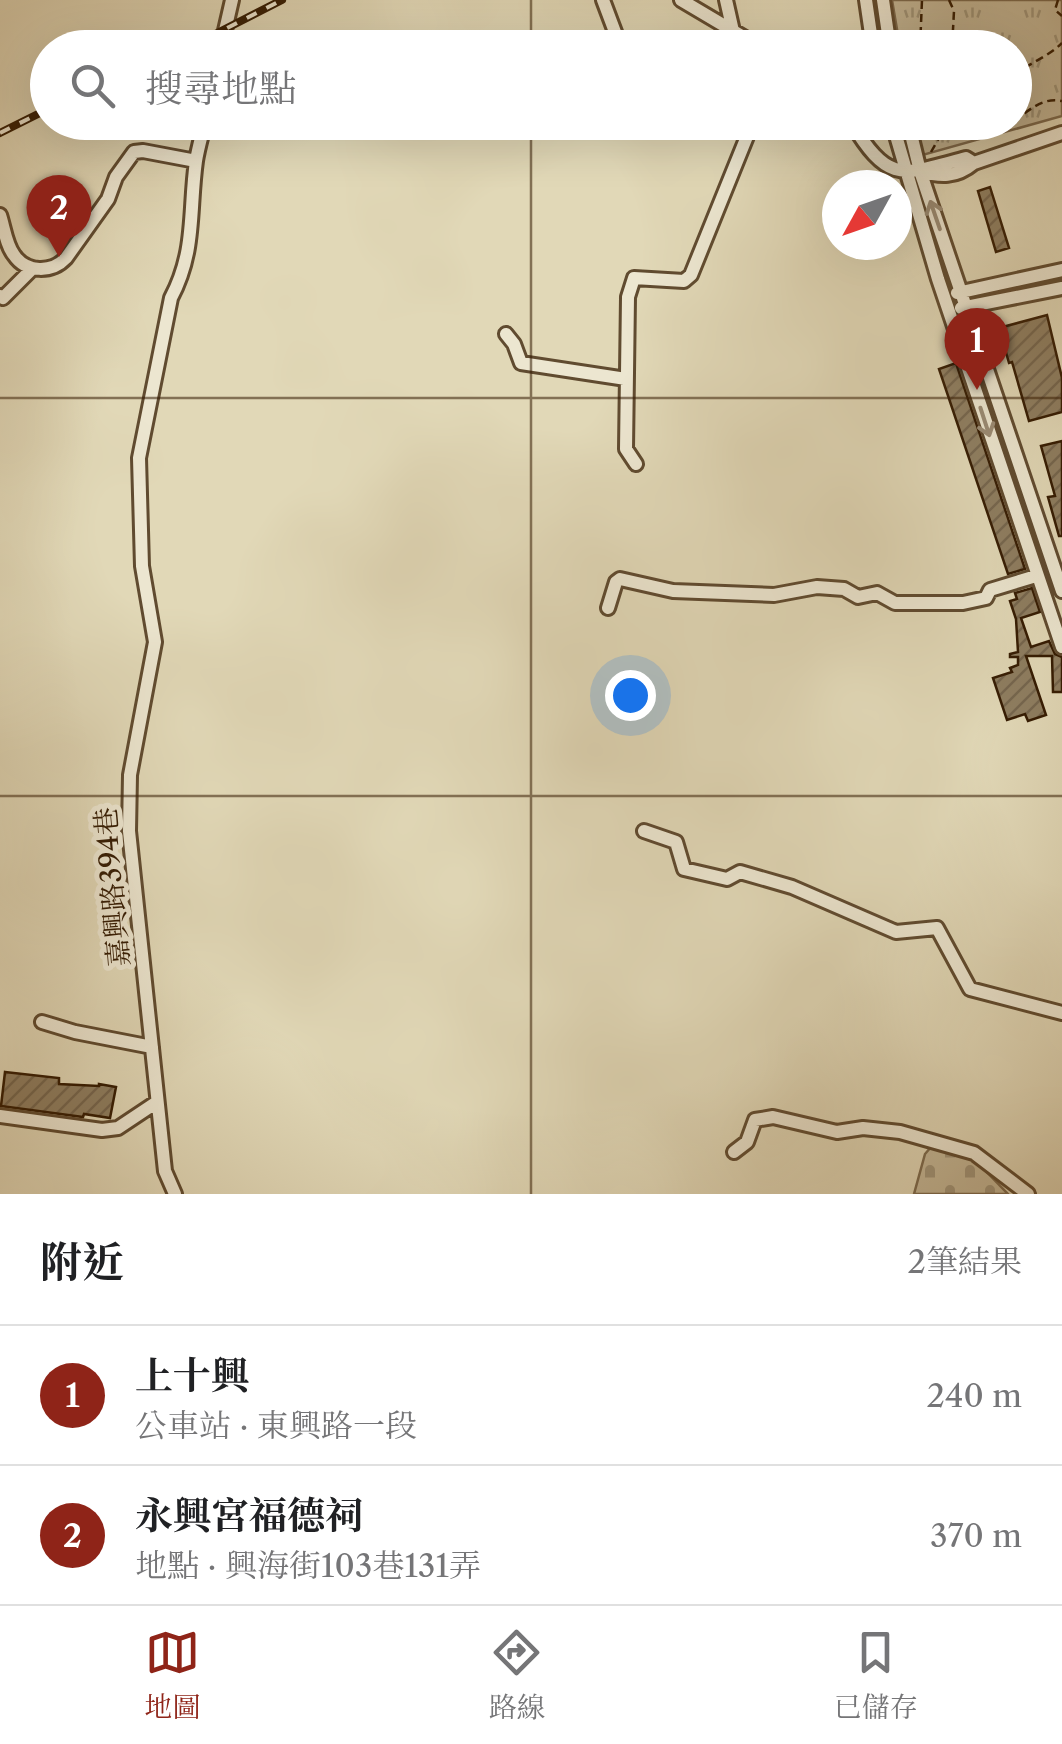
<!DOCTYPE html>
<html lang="zh-TW">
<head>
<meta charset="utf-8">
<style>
	:root { --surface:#fff; --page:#f6f6f6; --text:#202124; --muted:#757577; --line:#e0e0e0; --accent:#8f2418 }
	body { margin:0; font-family:"Libre Caslon Text","Noto Serif TC",serif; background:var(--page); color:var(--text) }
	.compass { position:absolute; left:822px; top:170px; width:90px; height:90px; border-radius:50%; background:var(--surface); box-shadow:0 10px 40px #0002; rotate:230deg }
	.you { position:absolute; left:630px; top:695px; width:35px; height:35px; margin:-25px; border:8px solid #fff; border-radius:50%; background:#1a73e8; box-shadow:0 0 0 15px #1a73e833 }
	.badge { display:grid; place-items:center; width:65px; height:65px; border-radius:50%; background:var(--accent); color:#fff; font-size:32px; font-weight:700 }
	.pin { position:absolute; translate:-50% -82px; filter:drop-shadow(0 2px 5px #0008) }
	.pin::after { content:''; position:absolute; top:52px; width:35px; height:30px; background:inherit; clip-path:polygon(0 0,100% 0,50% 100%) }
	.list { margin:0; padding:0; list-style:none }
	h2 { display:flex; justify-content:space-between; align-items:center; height:130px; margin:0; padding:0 40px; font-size:42px }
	h2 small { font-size:32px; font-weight:400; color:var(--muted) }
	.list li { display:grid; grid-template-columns:65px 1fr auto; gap:30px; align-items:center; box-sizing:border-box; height:140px; padding:0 40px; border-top:2px solid var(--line) }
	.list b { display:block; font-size:38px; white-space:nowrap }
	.list p { margin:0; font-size:32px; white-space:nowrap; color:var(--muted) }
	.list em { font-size:32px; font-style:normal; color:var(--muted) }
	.icon { flex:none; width:55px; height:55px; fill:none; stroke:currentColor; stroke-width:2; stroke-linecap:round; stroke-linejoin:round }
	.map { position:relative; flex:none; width:1062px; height:1194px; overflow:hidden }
	.search { position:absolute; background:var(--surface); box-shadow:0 10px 40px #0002; left:30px; right:30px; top:30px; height:110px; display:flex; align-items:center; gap:25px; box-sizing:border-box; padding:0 35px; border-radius:55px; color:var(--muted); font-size:38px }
	.sheet { height:410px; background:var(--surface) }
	nav { display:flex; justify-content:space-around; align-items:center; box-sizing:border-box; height:140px; border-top:2px solid var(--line); background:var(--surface); font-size:28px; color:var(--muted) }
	nav a { display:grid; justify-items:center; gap:5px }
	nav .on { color:var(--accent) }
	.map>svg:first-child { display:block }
	.cemetery { fill:url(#cemetery-stones); stroke:#7c6a4e; stroke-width:2.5 }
	.park { fill:url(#park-tufts); stroke:#7c6a4e; stroke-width:2.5 }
	.building { fill:url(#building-hatch); stroke:#351c03; stroke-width:2.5 }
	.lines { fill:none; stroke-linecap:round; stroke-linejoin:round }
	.minor-casing { stroke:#604b30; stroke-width:18 }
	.path { stroke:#351c03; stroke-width:2.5; stroke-dasharray:8 5; stroke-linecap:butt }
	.minor { stroke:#ece6d0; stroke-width:12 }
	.rail-casing { stroke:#351c03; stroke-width:8 }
	.rail { stroke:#ece6d0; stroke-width:4; stroke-dasharray:11; stroke-linecap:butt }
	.oneway { stroke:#9a8b74 }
	.grid { fill:none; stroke:#351c03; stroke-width:2.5; stroke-opacity:0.55 }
	.labels { text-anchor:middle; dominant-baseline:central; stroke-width:10; stroke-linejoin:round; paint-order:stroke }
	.street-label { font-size:28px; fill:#351c03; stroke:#ece6d0 }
</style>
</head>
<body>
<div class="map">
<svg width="1062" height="1194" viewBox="0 0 1062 1194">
	<defs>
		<pattern id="cemetery-stones" width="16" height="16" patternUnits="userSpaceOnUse" patternTransform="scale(2.5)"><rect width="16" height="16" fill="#c4b898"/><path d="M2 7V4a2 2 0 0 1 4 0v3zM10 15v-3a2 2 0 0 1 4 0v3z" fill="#a0957a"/></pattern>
		<pattern id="park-tufts" width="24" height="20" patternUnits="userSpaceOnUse" patternTransform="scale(2.5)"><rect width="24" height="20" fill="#c4b898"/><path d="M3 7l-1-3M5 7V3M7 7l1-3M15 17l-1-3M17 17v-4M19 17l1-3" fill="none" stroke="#a0957a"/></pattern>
		<pattern id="building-hatch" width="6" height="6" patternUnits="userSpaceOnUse" patternTransform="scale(2.5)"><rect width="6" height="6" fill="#8e7e61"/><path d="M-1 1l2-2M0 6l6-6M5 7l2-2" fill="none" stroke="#75664e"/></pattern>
	</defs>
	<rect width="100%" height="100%" fill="#e1d8b7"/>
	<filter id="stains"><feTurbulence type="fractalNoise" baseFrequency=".002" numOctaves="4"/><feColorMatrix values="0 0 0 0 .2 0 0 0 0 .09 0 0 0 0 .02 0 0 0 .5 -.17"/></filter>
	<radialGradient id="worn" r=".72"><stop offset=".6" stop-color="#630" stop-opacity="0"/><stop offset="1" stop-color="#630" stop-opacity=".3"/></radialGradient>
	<path class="cemetery" d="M 937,1140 L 976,1161 L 1008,1194 L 914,1194 L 925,1154 Z"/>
	<path class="park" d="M 892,0 L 1062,0 L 1062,116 L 919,156 L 913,123 L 1014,122 L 1014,48 L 900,47 Z"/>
	<path class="building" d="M 990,187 L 1009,248 L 996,252 L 978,191 Z
		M 1047,315 L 1062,378 L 1062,412 L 1029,421 L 1012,362 L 1009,363 L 999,328 Z
		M 956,363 L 1025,569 L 1008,574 L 939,369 Z
		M 1062,441 L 1062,536 L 1059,536 L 1048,497 L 1055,496 L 1041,446 Z
		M 1032,588 L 1040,612 L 1021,618 L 1031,647 L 1049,641 L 1055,654 L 1062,657 L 1062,692 L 1053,692 L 1052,656 L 1026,656 L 1046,715 L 1028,721 L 1025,714 L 1007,720 L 993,678 L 1012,672 L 1010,668 L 1018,665 L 1018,657 L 1010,657 L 1010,654 L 1018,652 L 1016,619 L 1010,601 L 1017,599 L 1015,593 Z
		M 5,1072 L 59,1078 L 59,1084 L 99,1086 L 99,1084 L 116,1087 L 110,1118 L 84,1114 L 83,1117 L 1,1106 Z"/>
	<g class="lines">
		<defs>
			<path id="minor" d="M 603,0 L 621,48
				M 681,0 L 762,48
				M 726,0 L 733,31
				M 866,0 L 873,48
				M 883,0 L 890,48
				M 221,48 L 232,0
				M 851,122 C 889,185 902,175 966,158 L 974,163
				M 892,122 L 938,279 L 1062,647
				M 908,122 L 920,171 L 1062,591
				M 920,171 C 940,177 956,178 974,163 L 1062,133
				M 0,215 C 4,227 6,245 14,255 C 26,273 52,273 66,258 L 108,199 L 116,177 L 134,152 L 143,151 L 196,161
				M 957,293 L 1062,270
				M 0,296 L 3,298 L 33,268
				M 961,308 L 1062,288
				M 506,334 L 514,344 L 521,363 L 626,379
				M 636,464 L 626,449 L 628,297 L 634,278 L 684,281 L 691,275 L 748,134 L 755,122
				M 608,608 L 616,582 L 620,579 L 673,591 L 774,595 L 817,587 L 844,589 L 858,597 L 877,593 L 895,603 L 963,603 L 986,598 L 990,590 L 1036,576
				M 644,831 L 676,842 L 684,869 L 727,879 L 740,872 L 792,887 L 896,932 L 937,928 L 970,989 L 1062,1013
				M 42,1022 L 75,1032 L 152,1047
				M 0,1116 L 102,1130 L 118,1128 L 157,1102
				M 734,1152 L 747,1142 L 755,1120 L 773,1117 L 837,1132 L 863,1128 L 900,1132 L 974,1153 L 1028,1194
				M 175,1194 L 165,1171 L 129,831 L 130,775 L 155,642 L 142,566 L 139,458 L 171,298 C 196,251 189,211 196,161 C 198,148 202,135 205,122"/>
		</defs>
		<use href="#minor" class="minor-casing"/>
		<path class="path" d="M 949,0 L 954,11 L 952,48
			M 1058,0 L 1055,10 L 1062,16
			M 920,48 L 922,0
			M 1014,75 C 1030,63 1049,56 1062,43
			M 1014,121 C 1030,110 1042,97 1062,101
			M 937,122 C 960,138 985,132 1010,122
			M 931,152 L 948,122"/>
		<use href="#minor" class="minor"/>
		<defs>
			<path id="rail" d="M 188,48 L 282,0
				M 0,133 L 48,109"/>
		</defs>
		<use href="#rail" class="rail-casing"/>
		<use href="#rail" class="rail"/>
	</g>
	<defs><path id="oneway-shaft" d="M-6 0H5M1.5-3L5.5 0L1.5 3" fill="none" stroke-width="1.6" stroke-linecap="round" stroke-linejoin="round" transform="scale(2.5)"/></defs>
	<g class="oneway">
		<use href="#oneway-shaft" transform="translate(935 215) rotate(-109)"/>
		<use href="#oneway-shaft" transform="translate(985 422) rotate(72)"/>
	</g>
	<path class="grid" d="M 531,0 L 531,48M 531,122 L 531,1194M 0,398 L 1062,398M 0,796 L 1062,796"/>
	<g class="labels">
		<g class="street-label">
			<text transform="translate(112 887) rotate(-95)">嘉興路394巷</text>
		</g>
	</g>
	<rect width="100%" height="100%" filter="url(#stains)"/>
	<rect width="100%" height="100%" fill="url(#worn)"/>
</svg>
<svg class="compass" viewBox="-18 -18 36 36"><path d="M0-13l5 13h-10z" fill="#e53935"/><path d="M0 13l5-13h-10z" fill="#757577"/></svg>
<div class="you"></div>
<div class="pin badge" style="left:977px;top:390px">1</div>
<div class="pin badge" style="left:59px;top:257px">2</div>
<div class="search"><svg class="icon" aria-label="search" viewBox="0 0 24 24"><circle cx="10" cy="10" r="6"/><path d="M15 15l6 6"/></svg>搜尋地點</div>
</div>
<section class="sheet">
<h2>附近<small>2筆結果</small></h2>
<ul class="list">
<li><span class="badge">1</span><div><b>上十興</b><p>公車站 · 東興路一段</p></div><em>240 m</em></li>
<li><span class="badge">2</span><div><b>永興宮福德祠</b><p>地點 · 興海街103巷131弄</p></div><em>370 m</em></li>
</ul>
</section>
<nav>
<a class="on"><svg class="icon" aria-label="map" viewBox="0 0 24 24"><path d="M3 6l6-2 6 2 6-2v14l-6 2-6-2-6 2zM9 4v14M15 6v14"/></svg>地圖</a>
<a><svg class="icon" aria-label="directions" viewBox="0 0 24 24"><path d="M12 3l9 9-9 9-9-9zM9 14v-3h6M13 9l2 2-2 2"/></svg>路線</a>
<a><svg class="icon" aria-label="saved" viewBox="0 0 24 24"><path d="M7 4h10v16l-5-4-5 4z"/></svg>已儲存</a>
</nav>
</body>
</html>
